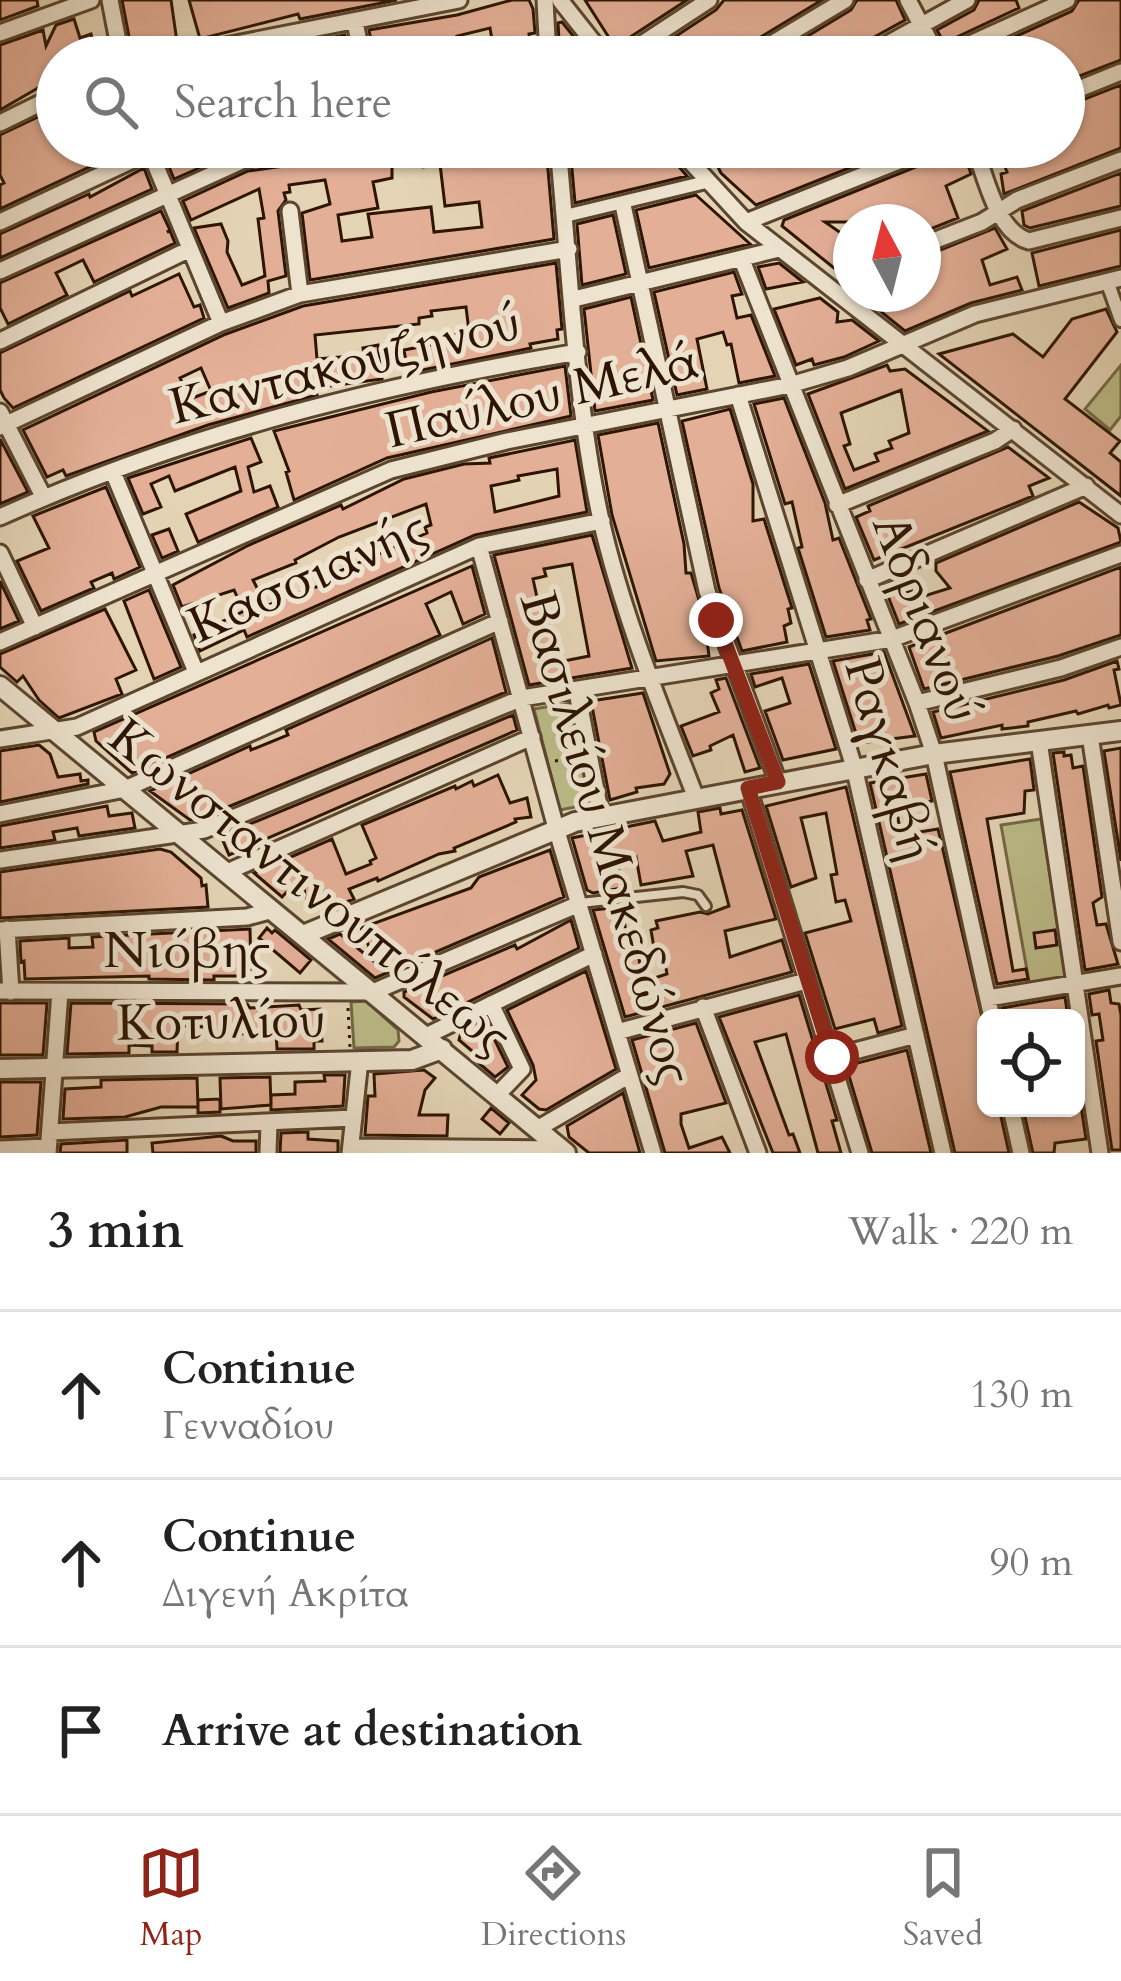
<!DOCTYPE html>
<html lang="en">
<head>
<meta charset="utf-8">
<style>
	:root { --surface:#fff; --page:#f2f2f2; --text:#222; --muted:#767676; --line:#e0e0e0; --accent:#8f2418 }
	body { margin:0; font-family:Cardo,serif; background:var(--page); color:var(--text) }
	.controls { position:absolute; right:36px; bottom:36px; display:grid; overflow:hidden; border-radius:18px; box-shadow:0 3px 9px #0004 }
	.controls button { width:108px; height:108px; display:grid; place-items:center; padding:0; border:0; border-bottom:3px solid var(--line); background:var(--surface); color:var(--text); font:60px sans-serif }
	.compass { position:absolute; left:833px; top:204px; width:108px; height:108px; border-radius:50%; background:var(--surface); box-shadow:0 3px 9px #0004; rotate:353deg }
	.stop { position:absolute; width:36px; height:36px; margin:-27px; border:9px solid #8f2418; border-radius:50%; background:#fff }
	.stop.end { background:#8f2418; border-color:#fff; box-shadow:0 3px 12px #0008 }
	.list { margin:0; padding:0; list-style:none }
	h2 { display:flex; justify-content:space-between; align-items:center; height:156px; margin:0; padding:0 48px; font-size:51px }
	h2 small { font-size:39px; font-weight:400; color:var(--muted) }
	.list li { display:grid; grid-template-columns:78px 1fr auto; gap:36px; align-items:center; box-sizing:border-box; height:168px; padding:0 48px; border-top:3px solid var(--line) }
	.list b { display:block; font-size:45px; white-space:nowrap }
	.list p { margin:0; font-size:39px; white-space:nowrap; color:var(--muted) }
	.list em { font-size:39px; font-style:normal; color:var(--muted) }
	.icon { flex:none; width:66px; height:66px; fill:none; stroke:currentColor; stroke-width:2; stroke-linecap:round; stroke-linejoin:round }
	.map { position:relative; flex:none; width:1121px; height:1153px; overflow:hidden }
	.search { position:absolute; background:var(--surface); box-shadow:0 3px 9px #0004; left:36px; right:36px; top:36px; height:132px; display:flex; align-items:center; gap:30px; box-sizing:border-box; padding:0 42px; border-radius:66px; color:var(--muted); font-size:45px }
	.sheet { height:660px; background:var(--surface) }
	nav { display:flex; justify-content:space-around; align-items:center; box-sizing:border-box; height:168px; border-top:3px solid var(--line); background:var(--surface); font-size:33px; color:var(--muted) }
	nav a { display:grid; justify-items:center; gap:6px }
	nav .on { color:var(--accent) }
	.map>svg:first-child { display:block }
	.green { fill:#bb8; stroke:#746845; stroke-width:3 }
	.building { fill:#e3af97; stroke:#2d1502; stroke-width:3; fill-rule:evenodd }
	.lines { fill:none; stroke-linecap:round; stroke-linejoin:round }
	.service-casing { stroke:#5b452f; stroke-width:14 }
	.pedestrian-casing { stroke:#5b452f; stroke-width:18 }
	.minor-casing { stroke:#5b452f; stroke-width:21 }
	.tertiary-casing { stroke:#5b452f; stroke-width:24 }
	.path { stroke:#2d1502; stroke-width:3; stroke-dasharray:3 6; stroke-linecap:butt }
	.service { stroke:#ede3cf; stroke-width:8 }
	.pedestrian { stroke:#ede3cf; stroke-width:12 }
	.minor { stroke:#ede3cf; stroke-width:15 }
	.tertiary { stroke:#ede3cf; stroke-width:18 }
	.route { stroke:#8f2418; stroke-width:15 }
	.labels { text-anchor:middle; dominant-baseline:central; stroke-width:10; stroke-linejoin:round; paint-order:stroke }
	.street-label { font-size:51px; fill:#2d1502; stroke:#ede3cf }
</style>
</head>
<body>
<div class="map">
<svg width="1121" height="1153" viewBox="0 0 1121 1153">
	<rect width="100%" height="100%" fill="#e4d4b5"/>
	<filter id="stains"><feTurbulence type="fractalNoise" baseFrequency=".00167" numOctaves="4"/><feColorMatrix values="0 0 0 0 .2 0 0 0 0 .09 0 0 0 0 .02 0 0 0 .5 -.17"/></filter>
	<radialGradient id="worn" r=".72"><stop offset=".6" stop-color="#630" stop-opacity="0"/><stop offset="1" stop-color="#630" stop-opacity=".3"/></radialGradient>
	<path class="green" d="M 1121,365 L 1121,416 L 1110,430 L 1085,409 Z
		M 570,703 L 590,804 L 560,810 L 534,709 Z
		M 1041,819 L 1067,981 L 1030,987 L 1001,825 Z
		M 366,1001 L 398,1030 L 399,1041 L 394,1047 L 354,1048 L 351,1002 Z"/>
	<path class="building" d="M 0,0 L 37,0 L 38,6 L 0,20 Z
		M 122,0 L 171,0 L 177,42 L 147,46 L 147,49 L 132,52 Z
		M 189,0 L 397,0 L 300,19 L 298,14 L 200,39 Z
		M 512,0 L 529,0 L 533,9 L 535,33 L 529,34 L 533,57 L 495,57 L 490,28 L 457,36 L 458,41 L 453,41 L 454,51 L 442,46 L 419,50 L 421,57 L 374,57 L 369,30 L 457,15 Z
		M 585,0 L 687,0 L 615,47 Z
		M 724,0 L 822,0 L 744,47 L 738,57 L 644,57 L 716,10 Z
		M 857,0 L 896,0 L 905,20 L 858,46 L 852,57 L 773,57 L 851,10 Z
		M 979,0 L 1016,0 L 1019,8 L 944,43 L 937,30 L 974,10 Z
		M 1079,0 L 1121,0 L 1121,60 L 1064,82 L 1064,57 L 970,57 L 1072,11 Z
		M 74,19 L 80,38 L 91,34 L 97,57 L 57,57 L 57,77 L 0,110 L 0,45 L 43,30 L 46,46 L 56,25 Z
		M 562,22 L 590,57 L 560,57 L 558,23 Z
		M 345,35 L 350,57 L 253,57 L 253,53 Z
		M 916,42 L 924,57 L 889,57 Z
		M 1121,85 L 1121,148 L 1004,194 L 1001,174 L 1007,172 L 998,149 L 989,153 L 987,147 L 1064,147 L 1064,107 Z
		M 57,108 L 57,147 L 132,147 L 0,209 L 0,185 L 4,183 L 0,175 L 0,135 Z
		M 161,147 L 247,147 L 174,179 Z
		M 339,147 L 546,147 L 554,239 L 310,280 L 302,213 L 330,204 L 325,180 L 289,185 L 290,192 L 284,193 L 286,200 L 278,211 L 286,276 L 268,281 L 269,293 L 228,308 L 194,228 L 221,224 L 228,241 L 227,252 L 242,285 L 265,276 L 258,219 L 264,218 L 259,189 L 191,220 L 183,201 L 248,171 L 312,162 L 320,159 L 320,152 ZM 418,163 L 423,167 L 440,164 L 445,206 L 479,202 L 482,227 L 434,232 L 431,207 L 368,214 L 372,237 L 342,241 L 338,215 L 378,208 L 373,182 L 392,178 L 392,167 Z
		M 570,147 L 652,147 L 654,156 L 667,153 L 687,176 L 575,203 Z
		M 715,147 L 902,147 L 756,205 L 721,173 L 712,155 Z
		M 946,147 L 962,147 L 971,174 L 946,186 L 958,218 L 923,232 L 923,222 L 825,222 L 851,240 L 851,261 L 834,268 L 782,226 L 784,220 L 938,158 Z
		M 144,168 L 152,189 L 0,258 L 0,234 L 89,194 L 90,197 Z
		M 1121,173 L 1121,206 L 1030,228 L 1024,225 L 1022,211 Z
		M 696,195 L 750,244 L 649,268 L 636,210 Z
		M 161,211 L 170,230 L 167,232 L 170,231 L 175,243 L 94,282 L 83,260 L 56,273 L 67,295 L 8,324 L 0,308 L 0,283 Z
		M 613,215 L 626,274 L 582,285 L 577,224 Z
		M 995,228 L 1007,249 L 982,260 L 990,285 L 1017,277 L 1022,290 L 971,303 L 905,331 L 864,298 L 923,294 L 923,257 Z
		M 1121,230 L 1121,266 L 1039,286 L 1032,253 Z
		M 556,263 L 562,329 L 557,330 L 558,339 L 530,344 L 531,348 L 408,373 L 404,350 L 435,344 L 434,339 L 469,331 L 466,307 L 431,311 L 432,316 L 419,318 L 419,324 L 315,335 L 317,359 L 364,355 L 363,348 L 378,345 L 382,379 L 315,388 L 317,395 L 208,425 L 66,476 L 63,470 L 47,477 L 23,430 L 226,334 L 303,306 ZM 201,368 L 211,391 L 190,399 L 180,378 Z
		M 779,263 L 803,282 L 766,289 L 758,267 Z
		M 734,272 L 742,294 L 732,296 L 737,318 L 751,315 L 775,376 L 739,383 L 731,344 L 727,345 L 723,332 L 697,339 L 707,389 L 677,395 L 654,292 Z
		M 179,274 L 194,307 L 200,305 L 204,318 L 13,408 L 4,398 L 0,390 L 0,353 L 130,291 L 132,296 Z
		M 631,297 L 653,400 L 595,411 L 584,309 Z
		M 820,298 L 838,312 L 837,322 L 852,320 L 879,341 L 844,357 L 814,365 L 812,359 L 796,365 L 774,309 Z
		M 1106,309 L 1117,332 L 1065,399 L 1120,441 L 1110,453 L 1121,462 L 1121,496 L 939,354 L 1013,334 L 1043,357 L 1072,319 Z
		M 887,365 L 890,371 L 905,369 L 988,431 L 845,489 L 808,394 ZM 901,390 L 909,433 L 889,441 L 892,448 L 875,454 L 878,461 L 854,470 L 844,446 L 850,444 L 841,413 Z
		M 565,366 L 571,416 L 387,458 L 294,500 L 286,472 L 289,471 L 274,431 L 431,392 Z
		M 784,398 L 825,503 L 833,540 L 839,538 L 871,619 L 867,620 L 870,630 L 826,637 L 798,548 L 802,547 L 792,502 L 785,504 L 754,404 Z
		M 730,409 L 753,484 L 753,521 L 764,519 L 792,608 L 788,609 L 791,623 L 784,626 L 787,642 L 742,651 L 719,588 L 682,421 Z
		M 658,423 L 684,544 L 686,573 L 691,573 L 704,617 L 709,656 L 656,661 L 612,515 L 598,435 Z
		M 251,438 L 261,462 L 248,467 L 254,492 L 270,486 L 278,507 L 198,542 L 186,514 L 241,491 L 235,467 L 175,491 L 169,476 L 151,484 L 161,507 L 143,514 L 128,478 Z
		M 0,439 L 28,492 L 0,504 Z
		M 575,440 L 587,512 L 475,535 L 247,637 L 244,630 L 200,651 L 194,635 L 244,611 L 234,590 L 182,607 L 173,585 L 249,545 L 341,505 L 343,509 L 404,479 L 464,464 L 490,463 L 489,458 ZM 557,469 L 559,496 L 495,512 L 491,486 L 519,480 L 518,476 ZM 426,504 L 431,525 L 425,527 L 427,533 L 317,581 L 319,586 L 266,606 L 253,580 L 296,563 L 295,560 L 339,537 Z
		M 1008,447 L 1049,478 L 1029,486 L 1033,496 L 874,560 L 856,517 L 870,511 L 868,506 Z
		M 106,487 L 140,567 L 114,579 L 112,573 L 91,582 L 94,588 L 41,611 L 17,561 L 49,548 L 33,516 Z
		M 1079,502 L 1118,528 L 1121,542 L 899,624 L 884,586 L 897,580 L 902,594 L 912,591 L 915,599 L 950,588 L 936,571 L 936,563 Z
		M 169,529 L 178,551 L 162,558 L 152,535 Z
		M 592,535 L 632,668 L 529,685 L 494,555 ZM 572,564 L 589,656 L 554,663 L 548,624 L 542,602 L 538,602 L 533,579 L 546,576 L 544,569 Z
		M 472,566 L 485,614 L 463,624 L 451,592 L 426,604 L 440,635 L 132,773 L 96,741 L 94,732 Z
		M 1121,567 L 1121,635 L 1058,656 L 924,689 L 909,647 Z
		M 0,581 L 19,621 L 0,629 Z
		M 149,590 L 181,667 L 154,679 L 124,601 Z
		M 105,609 L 136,670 L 116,679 L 122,694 L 59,718 L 39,700 L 23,676 L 17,682 L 0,667 L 0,654 Z
		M 492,638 L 506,692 L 201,818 L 190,820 L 150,791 L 250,746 L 251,750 L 288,735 L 286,730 Z
		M 884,652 L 915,736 L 859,743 L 833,661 Z
		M 1117,661 L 1119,669 L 1114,670 L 1121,705 L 1109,708 L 1108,705 L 1078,714 L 1076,711 L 1028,722 L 1028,726 L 1002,729 L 1002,725 L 941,738 L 933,712 L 1064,680 Z
		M 809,664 L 836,749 L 783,760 L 765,711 L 790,703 L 782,678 L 755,687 L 751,674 Z
		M 726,678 L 760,768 L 745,772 L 733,735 L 710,746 L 711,750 L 693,756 L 681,726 L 719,712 L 711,693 L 719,689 L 716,680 Z
		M 643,693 L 670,774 L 664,784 L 636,788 L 637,792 L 610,800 L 591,701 Z
		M 513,715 L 517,730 L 229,855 L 221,836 Z
		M 39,745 L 50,754 L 58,777 L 80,774 L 81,781 L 88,780 L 88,784 L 0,802 L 0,751 Z
		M 1121,748 L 1121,861 L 1104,751 Z
		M 1064,752 L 1064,756 L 1071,755 L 1073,768 L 1083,766 L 1102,897 L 1093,903 L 1097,925 L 1106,924 L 1118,964 L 1085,970 L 1053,753 Z
		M 1030,759 L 1034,790 L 1025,791 L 1024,813 L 987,819 L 1013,971 L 1026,969 L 1028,979 L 997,984 L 950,772 Z
		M 926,774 L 932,801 L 896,807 L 901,835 L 938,829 L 986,1034 L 986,1108 L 999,1108 L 1009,1153 L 955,1153 L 870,783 Z
		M 498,775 L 510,803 L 527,798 L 531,817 L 515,819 L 516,822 L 454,848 L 455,851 L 439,854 L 378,881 L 377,878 L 349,889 L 354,899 L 337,906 L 332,894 L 309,903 L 305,897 L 303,875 L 282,897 L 254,873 L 332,839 L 346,874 L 371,864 L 370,861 L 376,858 L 362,825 L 455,786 L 456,789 L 472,781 L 474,786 Z
		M 846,787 L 902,1026 L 878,1033 L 874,1019 L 835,1029 L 805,933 L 851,921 L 845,900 L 836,902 L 831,875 L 837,874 L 826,813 L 801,818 L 816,878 L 791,887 L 766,806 Z
		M 107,806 L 109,816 L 132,813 L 135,828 L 79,836 L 77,828 L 53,832 L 55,840 L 0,848 L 0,826 Z
		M 720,808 L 721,814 L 742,810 L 776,919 L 725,931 L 730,957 L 782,940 L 792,972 L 625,1017 L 593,910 L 622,907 L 627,939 L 632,951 L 638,950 L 642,982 L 667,974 L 663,951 L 655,953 L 653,942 L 651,930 L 658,928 L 656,921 L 700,912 L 708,914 L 729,906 L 713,845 L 686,851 L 693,876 L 641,885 L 636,857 L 617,860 L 622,888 L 593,893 L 587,890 L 572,838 L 655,821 L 663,841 L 701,832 L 698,812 Z
		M 160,849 L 171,852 L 201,878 L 202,886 L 206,885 L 208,907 L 0,918 L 0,872 Z
		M 550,850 L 564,897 L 375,978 L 328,939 L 340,934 L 376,963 L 361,928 L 471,888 L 479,877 Z
		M 571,920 L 579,948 L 433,1019 L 404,997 L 404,992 L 515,945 L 517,949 Z
		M 267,928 L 272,933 L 275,930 L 311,960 L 300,973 L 259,938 Z
		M 250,929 L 251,969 L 241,971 L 241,976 L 214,976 L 214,980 L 149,979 L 149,976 L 25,979 L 24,961 L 21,962 L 20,941 L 69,938 L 69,948 L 93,947 L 92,937 Z
		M 1055,930 L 1057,945 L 1036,948 L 1034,933 Z
		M 586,971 L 616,1069 L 546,1110 L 539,1109 L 522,1095 L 536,1080 L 533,1065 L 507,1010 Z
		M 1109,990 L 1111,1003 L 1119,1004 L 1121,1015 L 1121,1150 L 1112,1150 L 1096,1041 L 1103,1040 L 1099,1014 L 1092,1015 L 1089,994 Z
		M 799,995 L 837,1120 L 832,1121 L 841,1153 L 818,1153 L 786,1034 L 755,1042 L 789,1135 L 793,1134 L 800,1153 L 773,1153 L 719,1017 Z
		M 1065,997 L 1068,1018 L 1004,1018 L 1002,1008 Z
		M 0,1003 L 47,1003 L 43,1055 L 0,1055 Z
		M 71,1003 L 247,1004 L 250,1008 L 299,1005 L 301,1010 L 320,1009 L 322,1041 L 314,1041 L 314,1049 L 277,1049 L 276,1031 L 227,1035 L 227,1031 L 208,1031 L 208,1027 L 178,1026 L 177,1052 L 152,1052 L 152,1046 L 129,1045 L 129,1053 L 67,1054 Z
		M 485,1020 L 508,1067 L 495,1077 L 474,1059 L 478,1056 L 459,1040 L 461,1032 Z
		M 696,1023 L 726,1103 L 681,1114 L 681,1124 L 689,1148 L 722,1137 L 730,1153 L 665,1153 L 632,1040 Z
		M 907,1050 L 931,1153 L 872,1153 L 846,1066 Z
		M 424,1070 L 435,1078 L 425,1090 L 419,1115 L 448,1115 L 447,1136 L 365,1135 L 368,1096 L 375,1096 L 374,1074 Z
		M 1076,1073 L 1086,1139 L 1055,1143 L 1054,1153 L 1033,1153 L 1023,1108 L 1076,1108 Z
		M 324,1075 L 345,1075 L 343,1106 L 271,1110 L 271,1095 L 295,1094 L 295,1082 L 325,1081 Z
		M 270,1077 L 271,1105 L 221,1109 L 220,1078 Z
		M 197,1078 L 198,1107 L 161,1107 L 125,1117 L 63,1119 L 65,1089 L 101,1087 L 101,1080 Z
		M 0,1082 L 41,1082 L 37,1135 L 0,1137 Z
		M 623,1093 L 640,1153 L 589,1153 L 569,1137 L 567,1126 Z
		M 220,1099 L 220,1112 L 198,1113 L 198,1100 Z
		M 491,1108 L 509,1123 L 500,1134 L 482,1119 Z
		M 308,1132 L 308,1139 L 338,1141 L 338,1153 L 280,1153 L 281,1133 Z
		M 221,1136 L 233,1141 L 256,1141 L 256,1153 L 153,1153 L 152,1143 Z
		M 127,1140 L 127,1153 L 60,1153 L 61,1144 Z"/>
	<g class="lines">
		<defs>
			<path id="service" d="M 580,903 L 683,892 L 698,895 L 706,906"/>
			<path id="pedestrian" d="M 565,216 L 706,182
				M 1107,281 L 1121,320"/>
			<path id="minor" d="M 110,0 L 121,57
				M 545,0 L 548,57
				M 560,0 L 605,57
				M 908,0 L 938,57
				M 355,22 L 362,57
				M 0,33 L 91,0
				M 170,57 L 459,0
				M 622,57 L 709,0
				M 750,57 L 845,0
				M 864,57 L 967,0
				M 941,57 L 1067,0
				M 1064,95 L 1121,72
				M 0,123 L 57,95
				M 148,147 L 221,323
				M 558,147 C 570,269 575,402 601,520 C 623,616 661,707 696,798
				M 677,147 L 746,222 L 1121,515
				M 974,147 C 986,176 996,232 1029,241 L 1121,218
				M 685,157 L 703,147
				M 623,205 L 707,591 L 778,782
				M 290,211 L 300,294
				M 0,222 L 150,152
				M 746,222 L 934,147
				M 923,245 L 982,222 L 1017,200 L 1121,160
				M 742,260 L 917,703 L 934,754 L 992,1018
				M 0,271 L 244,160 L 305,147
				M 574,299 L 779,249
				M 0,341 L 188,250
				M 738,395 L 854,767 L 943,1153
				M 0,412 L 44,498
				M 0,427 L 221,323 L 300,294 L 569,249
				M 113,472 L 196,672
				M 837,505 L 995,441 L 1013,429
				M 0,517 C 187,433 376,386 578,352
				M 479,546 L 556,828 L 653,1153
				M 0,553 L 35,627
				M 867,580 L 1086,486
				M 0,642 L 391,470 L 507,441 L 790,385 L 848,368 L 975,314 L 1121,278
				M 577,692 L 601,816
				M 917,703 L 1061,668 L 1121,647
				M 1090,735 L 1121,942
				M 0,739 L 77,727 L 479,546 L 602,521
				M 1039,741 L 1100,1153
				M 748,788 L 860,1153
				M 0,814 L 125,789 L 500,621
				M 0,860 L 204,830 L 522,698 L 892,639 L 1121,554
				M 227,872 L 532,737
				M 7,929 L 11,992
				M 0,930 L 247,917 L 273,910
				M 0,991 L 373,992 L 579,904
				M 988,998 L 1121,976
				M 491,1004 L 522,1069 L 497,1095
				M 703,1007 L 758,1153
				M 617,1032 L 806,981
				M 426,1036 L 594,954
				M 832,1057 L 916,1035
				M 1011,1108 L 1021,1153
				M 537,1129 L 628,1076
				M 50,1132 L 354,1118
				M 351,1147 L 561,1149
				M 0,1149 L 48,1147
				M 48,1153 L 60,992
				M 268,1153 L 269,1123
				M 350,1153 L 360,1060"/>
			<path id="tertiary" d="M 0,686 L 566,1153
				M 303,935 L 575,822 L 934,754 L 1121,731
				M 0,1069 L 412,1060 L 442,1049"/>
		</defs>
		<use href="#service" class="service-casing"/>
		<use href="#pedestrian" class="pedestrian-casing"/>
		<use href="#minor" class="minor-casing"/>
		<use href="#tertiary" class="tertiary-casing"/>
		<path class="path" d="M 555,761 L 575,758
			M 348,1008 L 350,1047"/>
		<use href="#service" class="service"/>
		<use href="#pedestrian" class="pedestrian"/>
		<use href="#minor" class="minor"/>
		<use href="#tertiary" class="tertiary"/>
	</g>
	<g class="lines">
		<path class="route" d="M 716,620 L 778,782 L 748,788 L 832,1057"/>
	</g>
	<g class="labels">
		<g class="street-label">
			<text transform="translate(345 365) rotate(-14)">Καντακουζηνού</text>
			<text transform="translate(543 396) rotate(-13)">Παύλου Μελά</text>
			<text transform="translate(308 577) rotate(-24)">Κασσιανής</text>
			<text transform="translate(926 618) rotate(69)">Αδριανού</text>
			<text transform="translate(889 760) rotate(74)">Ραγκαβή</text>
			<text transform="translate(606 838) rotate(74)">Βασιλείου Μακεδώνος</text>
			<text transform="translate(310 887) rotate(39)">Κωνσταντινουπόλεως</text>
			<text x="187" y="951">Νιόβης</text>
			<text transform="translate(221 1022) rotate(-1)">Κοτυλίου</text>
		</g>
	</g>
	<rect width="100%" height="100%" filter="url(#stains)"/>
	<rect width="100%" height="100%" fill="url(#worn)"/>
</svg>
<div class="controls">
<button><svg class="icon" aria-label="locate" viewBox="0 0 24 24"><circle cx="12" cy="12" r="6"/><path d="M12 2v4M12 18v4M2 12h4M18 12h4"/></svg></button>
</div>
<svg class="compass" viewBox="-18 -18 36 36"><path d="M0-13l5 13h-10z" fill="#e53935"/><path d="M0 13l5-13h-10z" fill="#767676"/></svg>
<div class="stop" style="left:832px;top:1057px"></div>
<div class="stop end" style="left:716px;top:620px"></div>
<div class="search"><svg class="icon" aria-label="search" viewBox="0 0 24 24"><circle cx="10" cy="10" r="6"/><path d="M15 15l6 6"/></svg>Search here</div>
</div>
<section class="sheet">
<h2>3 min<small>Walk · 220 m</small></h2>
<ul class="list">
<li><svg class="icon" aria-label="ahead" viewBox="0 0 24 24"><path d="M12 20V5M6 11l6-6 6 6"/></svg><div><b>Continue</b><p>Γενναδίου</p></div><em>130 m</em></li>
<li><svg class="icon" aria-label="ahead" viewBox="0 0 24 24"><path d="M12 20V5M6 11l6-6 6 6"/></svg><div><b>Continue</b><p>Διγενή Ακρίτα</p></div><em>90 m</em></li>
<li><svg class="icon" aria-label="arrive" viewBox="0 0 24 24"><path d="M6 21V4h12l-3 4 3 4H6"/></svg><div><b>Arrive at destination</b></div></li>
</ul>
</section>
<nav>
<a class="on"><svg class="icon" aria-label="map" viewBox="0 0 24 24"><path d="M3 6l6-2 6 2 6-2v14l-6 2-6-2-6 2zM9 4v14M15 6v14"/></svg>Map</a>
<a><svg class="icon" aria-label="directions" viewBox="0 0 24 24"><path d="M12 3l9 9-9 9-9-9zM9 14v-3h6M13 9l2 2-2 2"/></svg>Directions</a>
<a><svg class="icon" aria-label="saved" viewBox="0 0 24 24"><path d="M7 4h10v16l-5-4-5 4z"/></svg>Saved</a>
</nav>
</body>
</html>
